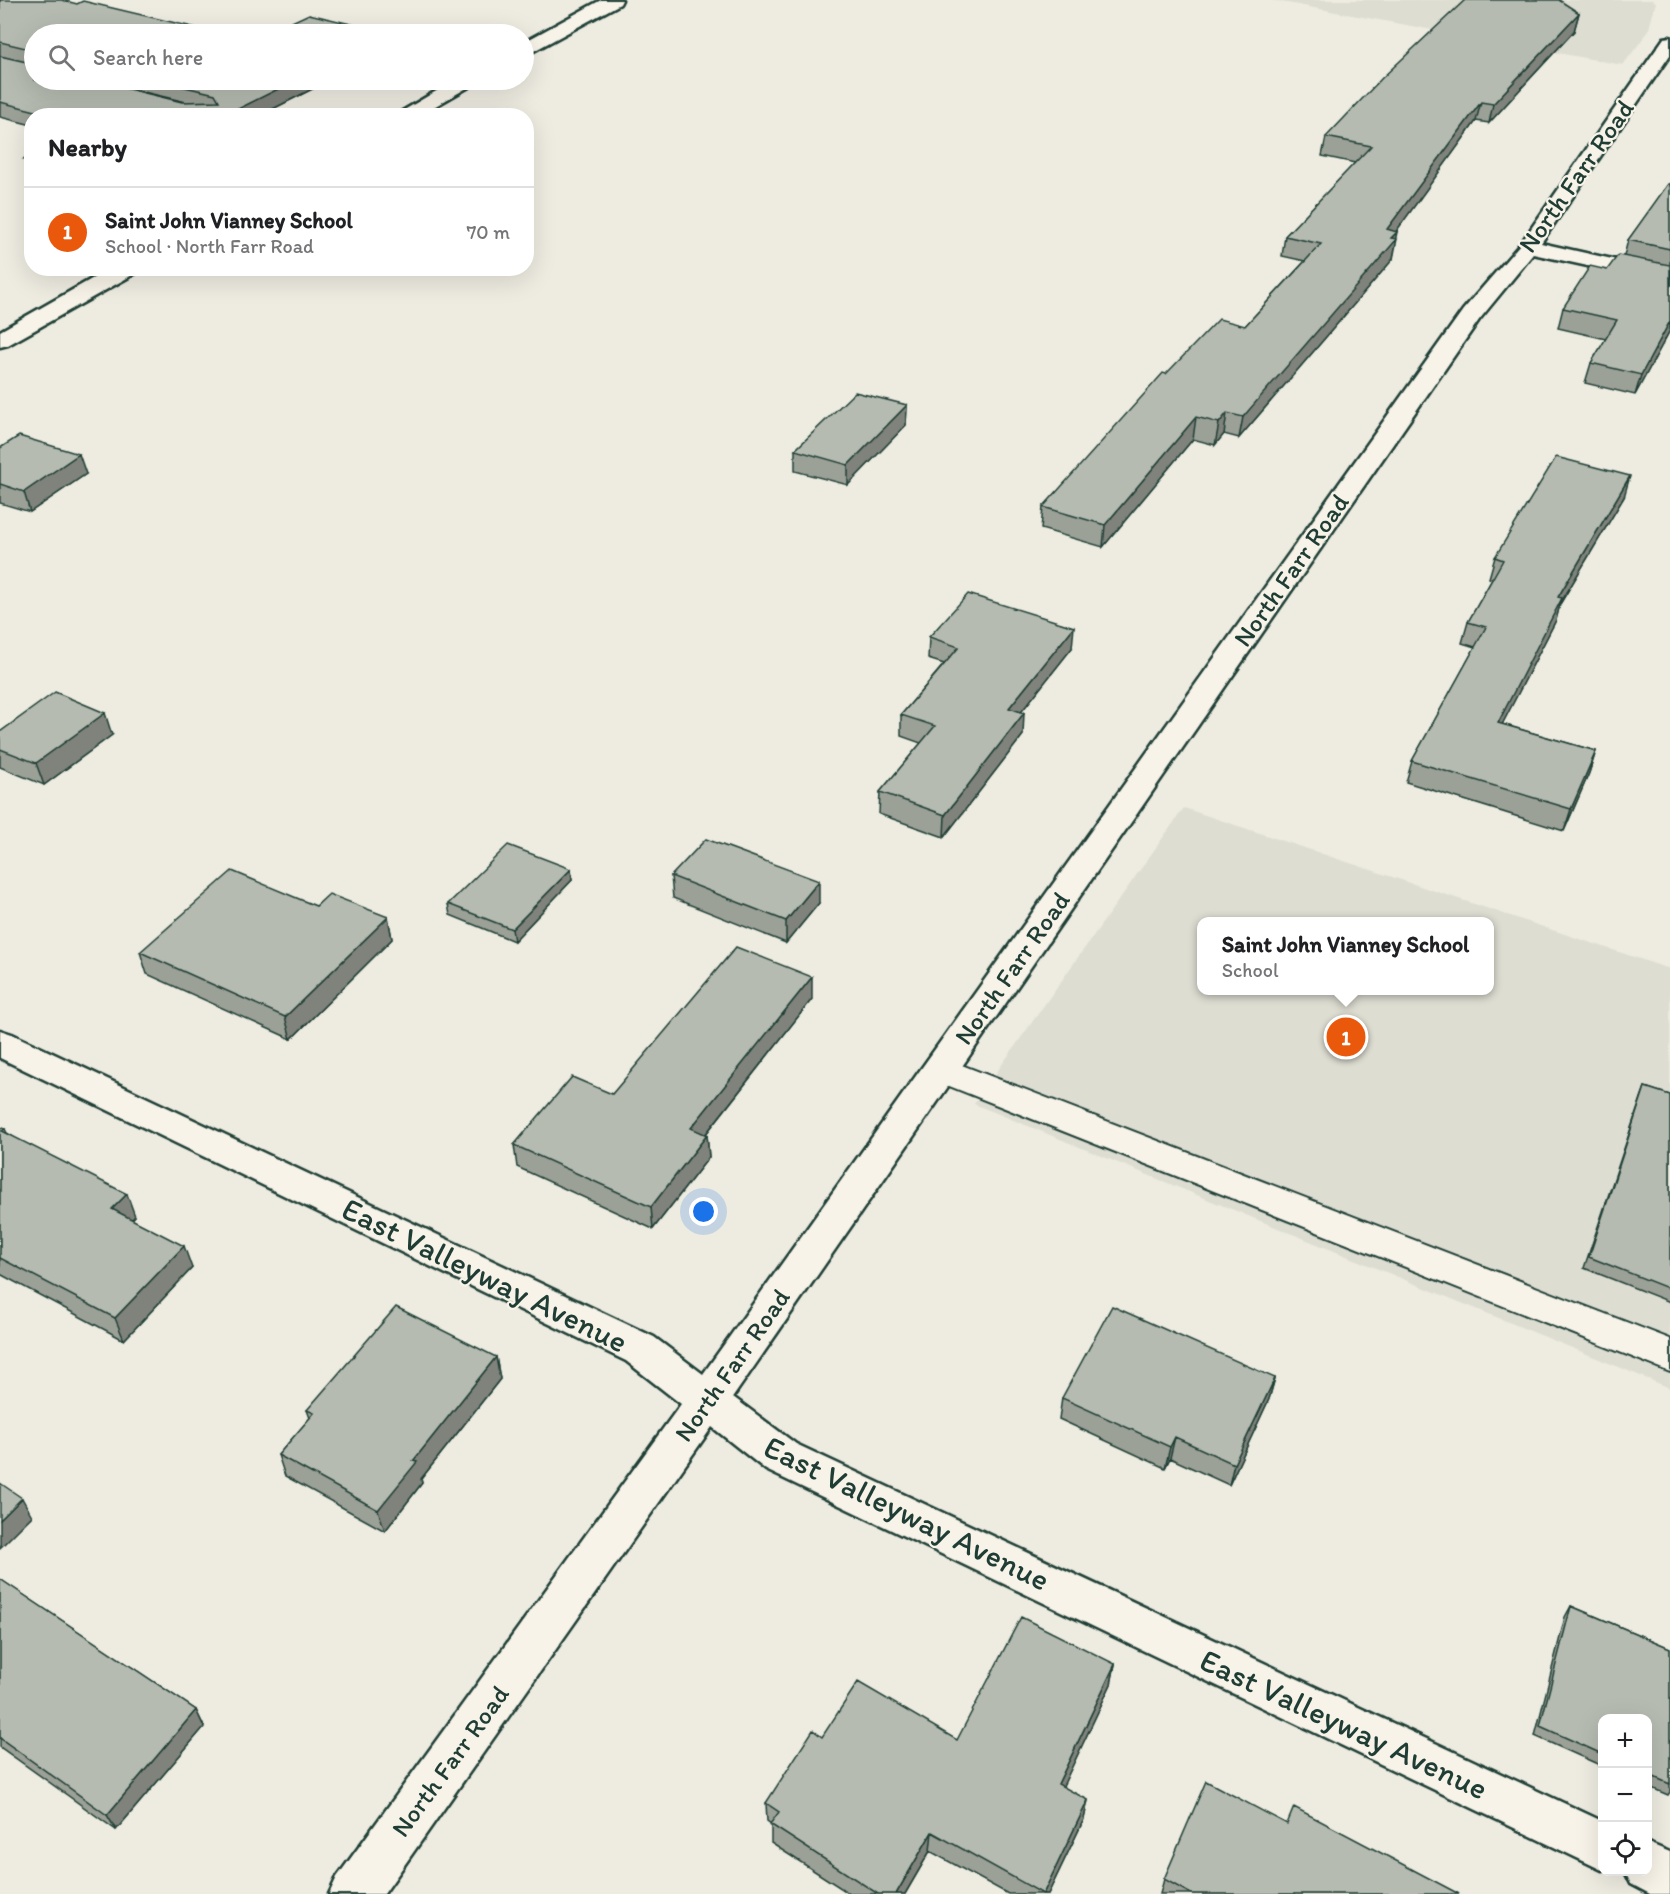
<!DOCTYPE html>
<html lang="en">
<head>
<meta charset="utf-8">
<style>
	:root { --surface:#fff; --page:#f6f6f6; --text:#202124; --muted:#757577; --line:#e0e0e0; --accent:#ea580c }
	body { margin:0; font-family:Itim,sans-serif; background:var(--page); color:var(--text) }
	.controls { position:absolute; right:18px; bottom:18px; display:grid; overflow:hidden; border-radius:12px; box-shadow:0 6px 24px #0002 }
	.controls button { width:54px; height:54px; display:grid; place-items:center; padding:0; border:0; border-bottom:2px solid var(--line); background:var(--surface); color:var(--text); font:30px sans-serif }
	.you { position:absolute; left:704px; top:1212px; width:21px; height:21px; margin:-15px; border:4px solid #fff; border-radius:50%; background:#1a73e8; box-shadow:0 0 0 9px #1a73e833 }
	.badge { display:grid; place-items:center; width:39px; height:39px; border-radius:50%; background:var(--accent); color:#fff; font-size:20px; font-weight:700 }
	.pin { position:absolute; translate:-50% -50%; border:3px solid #fff; box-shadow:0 2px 6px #0006 }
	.popup { position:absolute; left:1197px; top:917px; width:297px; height:78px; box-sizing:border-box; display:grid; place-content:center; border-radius:12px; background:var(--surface); filter:drop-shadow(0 2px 4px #0005); font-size:20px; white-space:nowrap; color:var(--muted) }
	.popup b { font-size:22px; color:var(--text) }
	.popup::after { content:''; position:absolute; left:50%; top:100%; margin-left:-12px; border:12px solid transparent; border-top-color:var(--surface) }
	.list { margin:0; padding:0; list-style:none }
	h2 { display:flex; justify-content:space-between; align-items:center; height:78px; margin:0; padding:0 24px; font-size:26px }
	h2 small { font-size:20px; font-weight:400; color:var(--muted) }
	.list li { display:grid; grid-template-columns:39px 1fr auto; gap:18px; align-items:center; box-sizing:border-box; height:90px; padding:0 24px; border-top:2px solid var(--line) }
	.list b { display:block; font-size:22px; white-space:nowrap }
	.list p { margin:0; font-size:20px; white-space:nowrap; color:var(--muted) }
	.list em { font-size:20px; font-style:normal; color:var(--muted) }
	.icon { flex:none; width:33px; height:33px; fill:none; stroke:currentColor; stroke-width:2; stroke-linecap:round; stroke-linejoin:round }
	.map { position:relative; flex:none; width:1670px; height:1894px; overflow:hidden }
	.search { position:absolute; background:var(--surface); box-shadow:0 6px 24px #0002; left:24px; top:24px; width:510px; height:66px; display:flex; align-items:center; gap:15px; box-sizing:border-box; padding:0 21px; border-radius:33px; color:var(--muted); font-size:22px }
	.panel { position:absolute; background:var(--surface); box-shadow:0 6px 24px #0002; left:24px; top:108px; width:510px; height:168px; border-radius:24px }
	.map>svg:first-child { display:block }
	.built { fill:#ddddd2; fill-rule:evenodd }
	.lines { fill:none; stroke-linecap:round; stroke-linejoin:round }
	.lane-casing { stroke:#1f3d34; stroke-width:4 }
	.street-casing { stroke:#1f3d34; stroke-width:5 }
	.lane { fill:#f7f3e8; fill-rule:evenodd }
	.street { fill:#f7f3e8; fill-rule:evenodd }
	.wall { fill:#9ca197; stroke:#1f3d34; stroke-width:1.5 }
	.shaded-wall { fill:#7f837b; stroke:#1f3d34; stroke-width:1.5 }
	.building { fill:#b5bbb0; stroke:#1f3d34; stroke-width:1.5 }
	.labels { text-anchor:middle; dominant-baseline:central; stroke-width:4.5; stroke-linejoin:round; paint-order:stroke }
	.street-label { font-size:26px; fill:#1f3d34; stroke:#f7f3e8 }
	.near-street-label { font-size:32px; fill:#1f3d34; stroke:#f7f3e8 }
</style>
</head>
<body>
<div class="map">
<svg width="1670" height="1894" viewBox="0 0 1670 1894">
	<rect width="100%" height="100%" fill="#eeece1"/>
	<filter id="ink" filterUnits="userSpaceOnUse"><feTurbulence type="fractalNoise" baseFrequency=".0167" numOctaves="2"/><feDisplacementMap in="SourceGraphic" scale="12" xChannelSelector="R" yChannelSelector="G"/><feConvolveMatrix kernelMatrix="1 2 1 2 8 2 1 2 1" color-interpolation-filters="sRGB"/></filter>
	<g filter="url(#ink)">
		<path class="built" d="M 1271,0 L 1652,0 L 1656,2 L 1648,32 L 1623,65 Z
			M 1184,808 L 1670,969 L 1670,1388 L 974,1104 ZM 1202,922 L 1490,922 L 1490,990 L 1202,990 Z"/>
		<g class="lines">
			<defs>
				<path id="lane" d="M 941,1057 L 1670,1339 L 1670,1372 L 929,1078 L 924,1069 L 929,1060 Z"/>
				<path id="street" d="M 601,0 L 622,0 L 620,4 L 530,53 L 524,54 L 524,42 Z
					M 1670,37 L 1670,55 L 1541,243 L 1670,272 L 1670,284 L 1533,254 L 1479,320 L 733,1397 L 796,1444 L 1602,1821 L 1602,1870 L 766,1470 L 712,1427 L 384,1894 L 329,1894 L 337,1877 L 681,1404 L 626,1361 L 0,1058 L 0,1030 L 12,1034 L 654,1337 L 703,1374 L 1463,310 L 1521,243 L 1664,38 Z
					M 455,80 L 477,80 L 474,84 L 418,116 L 394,116 Z
					M 111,268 L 138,268 L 136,273 L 8,345 L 0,347 L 0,331 Z
					M 1648,1843 L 1670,1852 L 1670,1894 L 1650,1894 L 1631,1884 L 1625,1872 L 1648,1872 Z"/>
			</defs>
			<use href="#lane" class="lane-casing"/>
			<use href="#street" class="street-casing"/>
			<use href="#lane" class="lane"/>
			<use href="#street" class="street"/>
		</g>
		<path class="wall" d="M 0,0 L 34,34 L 34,80 L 182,102 L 186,102 L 93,80 L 330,80 L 259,116 L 32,116 L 32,125 L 0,117 Z
			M 1579,13 L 1574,31 L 1489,123 L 1476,121 L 1396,231 L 1393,259 L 1239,438 L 1224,434 L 1215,445 L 1193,439 L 1103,547 L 1041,529 L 1043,507 L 1166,374 L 1245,326 L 1305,261 L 1282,256 L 1285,236 L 1355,163 L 1322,156 L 1326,137 Z
			M 32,156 L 32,177 L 29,176 L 24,159 Z
			M 1670,184 L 1670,330 L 1635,395 L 1585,383 L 1591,363 L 1606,339 L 1558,328 L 1563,308 L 1624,256 L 1628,240 Z
			M 907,405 L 906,425 L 848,485 L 795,471 L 795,450 Z
			M 0,448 L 86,474 L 30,512 L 0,503 Z
			M 1624,497 L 1560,604 L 1556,620 L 1502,724 L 1596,751 L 1589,773 L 1564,831 L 1406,782 L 1412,761 L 1475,647 L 1462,643 L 1468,622 L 1492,579 L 1489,578 L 1495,557 Z
			M 929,637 L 1072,648 L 1021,712 L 1023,735 L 944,837 L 879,814 L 880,792 L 921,743 L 901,736 L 901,715 L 944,664 L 928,659 Z
			M 0,732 L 112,735 L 44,785 L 0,767 Z
			M 571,869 L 572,880 L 514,941 L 450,915 L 448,904 Z
			M 671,876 L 819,903 L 786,943 L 673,898 Z
			M 316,906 L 388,917 L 392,939 L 291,1039 L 147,974 L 140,952 Z
			M 812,999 L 706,1134 L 707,1135 L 709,1157 L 653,1229 L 517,1167 L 514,1145 L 612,1094 Z
			M 1645,1087 L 1670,1095 L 1670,1302 L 1584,1268 L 1641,1098 Z
			M 0,1127 L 5,1129 L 7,1133 L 135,1216 L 132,1219 L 192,1268 L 124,1340 L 0,1274 Z
			M 496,1357 L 500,1379 L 421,1479 L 422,1483 L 385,1531 L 285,1476 L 278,1455 L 310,1418 L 307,1410 Z
			M 1275,1378 L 1269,1399 L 1229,1485 L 1170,1458 L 1165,1468 L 1059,1419 L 1062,1398 Z
			M 0,1579 L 196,1710 L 204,1727 L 116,1830 L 0,1747 Z
			M 1571,1606 L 1670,1648 L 1670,1792 L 1668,1795 L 1647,1786 L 1647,1719 L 1602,1719 L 1602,1766 L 1535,1736 L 1565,1617 Z
			M 1115,1664 L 1111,1684 L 1062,1787 L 1088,1800 L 1084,1819 L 1048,1894 L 1008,1894 L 930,1851 L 905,1894 L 850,1894 L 771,1843 L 771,1824 L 767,1821 L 766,1803 L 822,1737 L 957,1740 Z
			M 1287,1824 L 1459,1894 L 1160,1894 L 1164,1879 Z"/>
		<path class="shaded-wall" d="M 1579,13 L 1574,31 L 1489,123 L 1493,104 Z
			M 296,80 L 330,80 L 259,116 L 224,116 Z
			M 1481,102 L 1476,121 L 1392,237 L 1397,232 L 1395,242 L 1397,239 L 1393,259 L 1239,438 L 1243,417 L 1387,229 Z
			M 1670,321 L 1670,330 L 1635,395 L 1641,375 Z
			M 907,405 L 906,425 L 848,485 L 848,465 Z
			M 1227,413 L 1224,434 L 1215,445 L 1219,423 Z
			M 1196,417 L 1193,439 L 1103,547 L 1105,525 Z
			M 79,454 L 86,474 L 30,512 L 24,492 Z
			M 1630,476 L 1624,497 L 1560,604 L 1556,620 L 1492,744 L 1498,723 L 1558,597 Z
			M 1074,627 L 1072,648 L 1007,730 L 1009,708 Z
			M 105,713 L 112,735 L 44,785 L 36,763 Z
			M 1024,713 L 1023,735 L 944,837 L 945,815 Z
			M 1596,751 L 1589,773 L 1564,831 L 1571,809 Z
			M 571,869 L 572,880 L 514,941 L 512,929 Z
			M 819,881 L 819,903 L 786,943 L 786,921 Z
			M 388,917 L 392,939 L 291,1039 L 285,1017 Z
			M 812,977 L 812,999 L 693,1150 L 691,1128 Z
			M 707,1135 L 709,1157 L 653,1229 L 651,1207 Z
			M 127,1194 L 135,1216 L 121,1231 L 112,1209 Z
			M 184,1246 L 192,1268 L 124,1340 L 115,1318 Z
			M 496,1357 L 500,1379 L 421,1479 L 422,1483 L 385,1531 L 378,1510 L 413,1461 Z
			M 1275,1378 L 1269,1399 L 1229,1485 L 1234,1464 Z
			M 1175,1437 L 1170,1458 L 1165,1468 L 1170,1447 Z
			M 22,1498 L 32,1516 L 0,1548 L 0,1520 Z
			M 1115,1664 L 1111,1684 L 1055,1803 L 1058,1784 Z
			M 196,1710 L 204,1727 L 116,1830 L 107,1815 Z
			M 1088,1800 L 1084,1819 L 1048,1894 L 1043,1894 Z
			M 932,1832 L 930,1851 L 905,1894 L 896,1894 Z"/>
		<path class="building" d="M 0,0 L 62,0 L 77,4 L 83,1 L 222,34 L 34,34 L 34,80 L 91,80 L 182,102 L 219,101 L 215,94 L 155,80 L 296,80 L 224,116 L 55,116 L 0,102 L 0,56 L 31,63 L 30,49 L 0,42 Z
			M 1465,0 L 1559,0 L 1579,13 L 1493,104 L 1481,102 L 1387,229 L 1397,232 L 1391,238 L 1397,239 L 1243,417 L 1227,413 L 1219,423 L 1196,417 L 1105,525 L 1043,507 L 1163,373 L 1166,374 L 1219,319 L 1245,326 L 1321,244 L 1285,236 L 1371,146 L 1326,137 L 1382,78 Z
			M 309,14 L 389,33 L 386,34 L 250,34 L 257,32 L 266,34 Z
			M 32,156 L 32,161 L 24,159 Z
			M 1668,184 L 1670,184 L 1670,249 L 1628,240 Z
			M 1618,255 L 1670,265 L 1670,321 L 1641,375 L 1591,363 L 1617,320 L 1563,308 L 1590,266 L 1607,270 Z
			M 855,392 L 907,405 L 848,465 L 795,450 Z
			M 19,436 L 79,454 L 24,492 L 0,484 L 0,448 Z
			M 1556,457 L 1630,476 L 1558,597 L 1562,598 L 1498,723 L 1596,751 L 1571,809 L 1412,761 L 1486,627 L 1468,622 L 1503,560 L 1495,557 Z
			M 968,594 L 1074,627 L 1009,708 L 1024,713 L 945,815 L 880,792 L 935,726 L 901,715 L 959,647 L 929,637 Z
			M 55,692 L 105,713 L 36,763 L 0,749 L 0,732 Z
			M 706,839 L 819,881 L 786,921 L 671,876 Z
			M 508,845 L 571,869 L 512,929 L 448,904 Z
			M 232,871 L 316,906 L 329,894 L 388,917 L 285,1017 L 140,952 Z
			M 736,947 L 812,977 L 691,1128 L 707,1135 L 651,1207 L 514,1145 L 572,1077 L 612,1094 Z
			M 1645,1087 L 1670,1095 L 1670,1289 L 1589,1257 Z
			M 0,1127 L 5,1129 L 2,1131 L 127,1194 L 112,1209 L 184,1246 L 115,1318 L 0,1258 Z
			M 1112,1306 L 1275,1378 L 1234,1464 L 1175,1437 L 1170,1447 L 1062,1398 Z
			M 396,1307 L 496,1357 L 413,1461 L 417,1462 L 378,1510 L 278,1455 L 314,1413 L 307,1410 Z
			M 0,1483 L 22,1498 L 0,1520 Z
			M 0,1579 L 196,1710 L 107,1815 L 0,1738 Z
			M 1571,1606 L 1670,1648 L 1670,1784 L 1647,1774 L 1647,1719 L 1602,1719 L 1602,1754 L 1540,1726 Z
			M 1021,1617 L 1115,1664 L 1058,1784 L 1088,1800 L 1043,1894 L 932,1832 L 896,1894 L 878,1894 L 770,1824 L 779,1812 L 766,1803 L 813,1730 L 822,1737 L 858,1682 L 957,1740 Z
			M 1206,1781 L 1287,1824 L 1294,1807 L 1459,1894 L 1191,1894 L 1164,1879 Z"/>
	</g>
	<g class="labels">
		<g class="street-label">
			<text transform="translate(1576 176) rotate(-55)">North Farr Road</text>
			<text transform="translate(1291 570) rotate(-55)">North Farr Road</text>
			<text transform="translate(1012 968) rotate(-55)">North Farr Road</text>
			<text transform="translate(732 1365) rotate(-55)">North Farr Road</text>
			<text transform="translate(450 1761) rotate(-54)">North Farr Road</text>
		</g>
		<g class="near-street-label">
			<text transform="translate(485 1275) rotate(26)">East Valleyway Avenue</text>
			<text transform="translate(907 1513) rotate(26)">East Valleyway Avenue</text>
			<text transform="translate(1344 1724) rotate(25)">East Valleyway Avenue</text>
		</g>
	</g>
</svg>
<div class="controls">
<button>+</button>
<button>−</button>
<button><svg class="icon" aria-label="locate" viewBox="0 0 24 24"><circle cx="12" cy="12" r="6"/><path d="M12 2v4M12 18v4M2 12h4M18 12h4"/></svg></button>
</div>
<div class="you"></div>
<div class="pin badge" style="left:1346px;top:1037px">1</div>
<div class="popup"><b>Saint John Vianney School</b>School</div>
<div class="search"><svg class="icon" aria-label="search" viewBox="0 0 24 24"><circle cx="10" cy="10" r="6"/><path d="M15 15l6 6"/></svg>Search here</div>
<section class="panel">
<h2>Nearby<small></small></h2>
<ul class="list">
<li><span class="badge">1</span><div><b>Saint John Vianney School</b><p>School · North Farr Road</p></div><em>70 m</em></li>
</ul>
</section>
</div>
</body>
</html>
